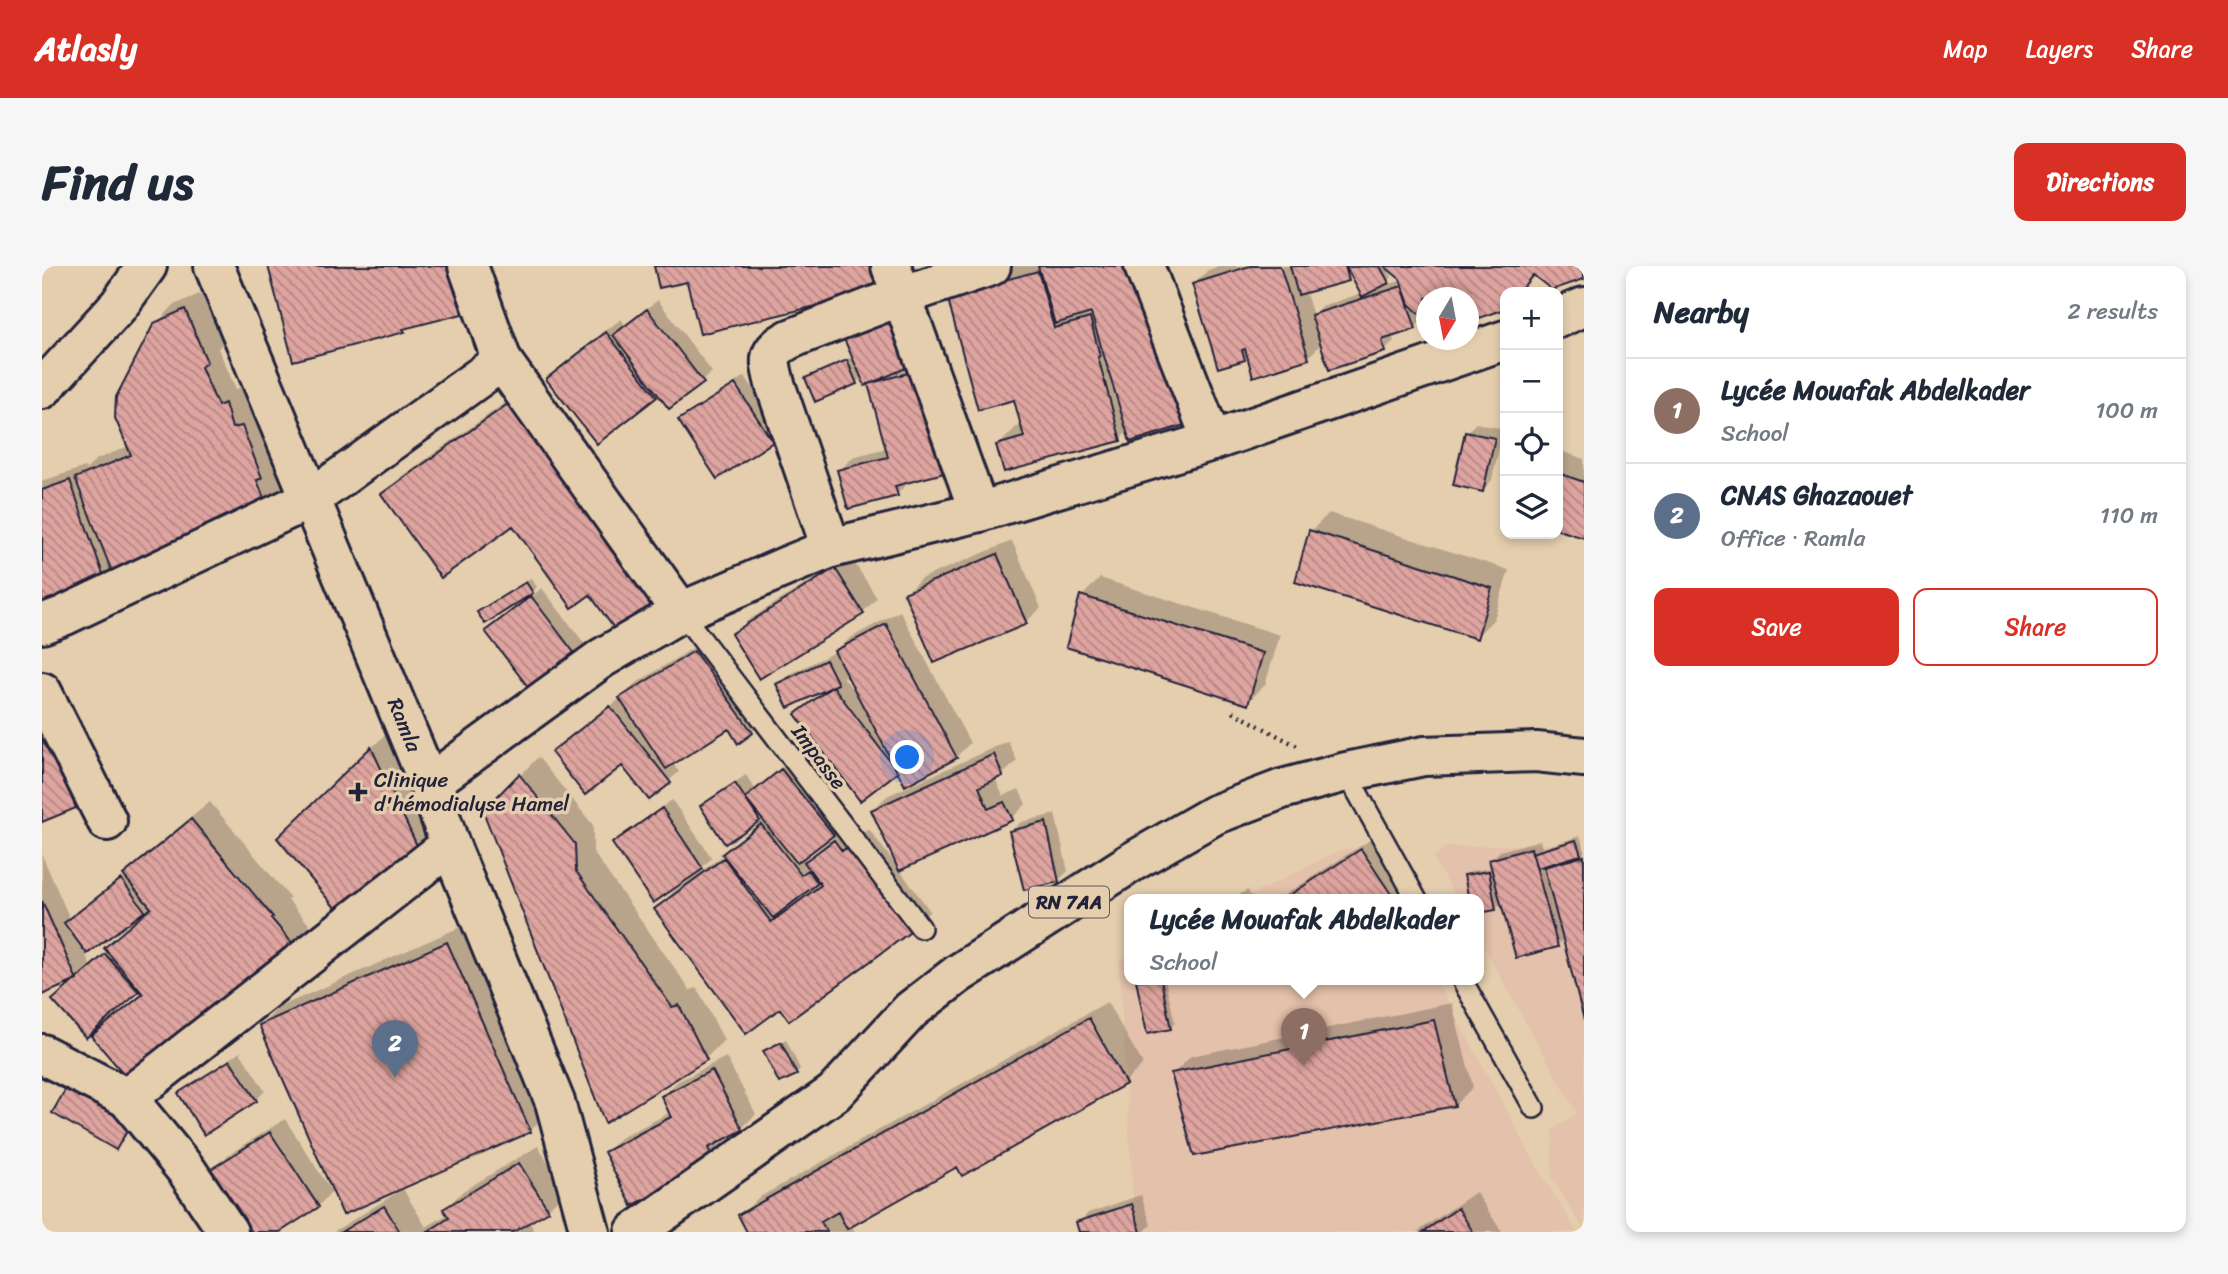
<!DOCTYPE html>
<html lang="en">
<head>
<meta charset="utf-8">
<style>
	:root { --surface:#fff; --page:#f6f6f7; --text:#1f2937; --muted:#747a83; --line:#e0e1e3; --accent:#d93025 }
	body { margin:0; font-family:Sriracha,sans-serif; background:var(--page); color:var(--text) }
	.controls { position:absolute; right:21px; top:21px; display:grid; overflow:hidden; border-radius:14px; box-shadow:0 4px 10px #0003 }
	.controls button { width:63px; height:63px; display:grid; place-items:center; padding:0; border:0; border-bottom:2px solid var(--line); background:var(--surface); color:var(--text); font:35px sans-serif }
	.compass { position:absolute; left:1374px; top:21px; width:63px; height:63px; border-radius:50%; background:var(--surface); box-shadow:0 4px 10px #0003; rotate:190deg }
	.you { position:absolute; left:866px; top:492px; width:24px; height:24px; margin:-18px; border:5px solid #fff; border-radius:50%; background:#1a73e8; box-shadow:0 0 0 10px #1a73e833 }
	.badge { display:grid; place-items:center; width:46px; height:46px; border-radius:50%; background:var(--accent); color:#fff; font-size:23px; font-weight:700 }
	.pin { position:absolute; translate:-50% -58px; filter:drop-shadow(0 2px 4px #0008) }
	.pin::after { content:''; position:absolute; top:37px; width:24px; height:21px; background:inherit; clip-path:polygon(0 0,100% 0,50% 100%) }
	.popup { position:absolute; left:1082px; top:628px; width:360px; height:91px; box-sizing:border-box; display:grid; place-content:center; border-radius:14px; background:var(--surface); filter:drop-shadow(0 2px 5px #0005); font-size:23px; white-space:nowrap; color:var(--muted) }
	.popup b { font-size:26px; color:var(--text) }
	.popup::after { content:''; position:absolute; left:50%; top:100%; margin-left:-14px; border:14px solid transparent; border-top-color:var(--surface) }
	.list { margin:0; padding:0; list-style:none }
	h2 { display:flex; justify-content:space-between; align-items:center; height:91px; margin:0; padding:0 28px; font-size:30px }
	h2 small { font-size:23px; font-weight:400; color:var(--muted) }
	.list li { display:grid; grid-template-columns:46px 1fr auto; gap:21px; align-items:center; box-sizing:border-box; height:105px; padding:0 28px; border-top:2px solid var(--line) }
	.list b { display:block; font-size:26px; white-space:nowrap }
	.list p { margin:0; font-size:23px; white-space:nowrap; color:var(--muted) }
	.list em { font-size:23px; font-style:normal; color:var(--muted) }
	.actions { display:flex; gap:14px; padding:21px 28px }
	.actions a { flex:1; padding:16px 0; border:2px solid var(--accent); border-radius:14px; text-align:center; font-size:24px; color:var(--accent) }
	.actions .main { background:var(--accent); color:#fff }
	.icon { flex:none; width:38px; height:38px; fill:none; stroke:currentColor; stroke-width:2; stroke-linecap:round; stroke-linejoin:round }
	.map { position:relative; flex:none; width:1542px; height:966px; overflow:hidden; border-radius:14px }
	header { display:flex; align-items:center; gap:42px; box-sizing:border-box; height:98px; padding:0 35px; background:var(--accent); color:#fff }
	header strong { font-size:33px }
	nav { display:flex; gap:38px; margin-inline-start:auto; font-size:24px }
	.intro { display:flex; align-items:center; justify-content:space-between; box-sizing:border-box; height:168px; padding:0 42px }
	h1 { margin:0; font-size:49px }
	.button { padding:18px 32px; border-radius:14px; background:var(--accent); color:#fff; font-size:24px; font-weight:700 }
	main { display:flex; gap:42px; padding:0 42px }
	aside { flex:1; background:var(--surface); border-radius:14px; box-shadow:0 4px 10px #0003 }
	.map>svg:first-child { display:block }
	.built { fill:#e3c1aa }
	.shadow { fill:#0003; fill-rule:evenodd }
	.building { fill:url(#building-back-hatch); stroke:#22223b; stroke-width:2 }
	.lines { fill:none; stroke-linecap:round; stroke-linejoin:round }
	.service-casing { stroke:#22223b; stroke-width:24 }
	.minor-casing { stroke:#22223b; stroke-width:44 }
	.primary-casing { stroke:#22223b; stroke-width:44 }
	.path { stroke:#22223b; stroke-width:4.5; stroke-dasharray:2 5; stroke-linecap:butt }
	.service { stroke:#e5ceae; stroke-width:19 }
	.minor { stroke:#e5ceae; stroke-width:38 }
	.primary { stroke:#e5ceae; stroke-width:38 }
	.poi-dot { fill:#22223b; stroke:#e5ceae; stroke-width:2.5 }
	.labels { text-anchor:middle; dominant-baseline:central; stroke-width:7; stroke-linejoin:round; paint-order:stroke }
	.shield { fill:#e5ceae; stroke:#5c565e; stroke-width:2 }
	.shield-label { font-size:19px; font-weight:bold; fill:#22223b }
	.street-label { font-size:21px; fill:#22223b; stroke:#e5ceae }
	.poi-label { font-size:21px; fill:#22223b; stroke:#e5ceae; text-anchor:start }
</style>
</head>
<body>
<header>
<strong>Atlasly</strong>
<nav><a>Map</a><a>Layers</a><a>Share</a></nav>
</header>
<div class="intro"><h1>Find us</h1><a class="button">Directions</a></div>
<main>
<div class="map">
<svg width="1542" height="966" viewBox="0 0 1542 966">
	<defs>
		<pattern id="building-back-hatch" width="6" height="6" patternUnits="userSpaceOnUse" patternTransform="scale(1.75)"><rect width="6" height="6" fill="#dea49f"/><path d="M-1 5l2 2M0 0l6 6M5-1l2 2" fill="none" stroke="#b48583"/></pattern>
	</defs>
	<rect width="100%" height="100%" fill="#e5ceae"/>
	<filter id="ink" filterUnits="userSpaceOnUse"><feTurbulence type="fractalNoise" baseFrequency=".0143" numOctaves="2"/><feDisplacementMap in="SourceGraphic" scale="14" xChannelSelector="R" yChannelSelector="G"/><feConvolveMatrix kernelMatrix="1 2 1 2 8 2 1 2 1" color-interpolation-filters="sRGB"/></filter>
	<g filter="url(#ink)">
		<path class="built" d="M 1542,577 L 1542,964 L 1510,912 L 1511,864 L 1535,847 L 1437,673 L 1437,634 L 1415,634 L 1391,592 L 1404,581 Z
			M 1301,583 L 1323,584 L 1350,634 L 1199,634 Z
			M 1087,690 L 1087,714 L 1394,714 L 1498,906 L 1535,966 L 1093,966 L 1077,694 Z"/>
		<path class="shadow" d="M 228,0 L 429,0 L 437,28 L 419,46 L 367,59 L 362,65 Z
			M 969,0 L 1119,0 L 1086,165 L 1078,173 L 956,180 L 974,161 L 981,160 L 973,132 L 925,12 Z
			M 1179,0 L 1344,0 L 1350,11 L 1341,20 L 1362,14 L 1345,0 L 1542,0 L 1542,11 L 1493,8 L 1477,26 L 1463,26 L 1461,42 L 1426,32 L 1384,32 L 1384,50 L 1373,62 L 1350,69 L 1352,75 L 1343,85 L 1280,77 L 1266,92 L 1206,89 L 1202,93 L 1152,18 L 1166,4 ZM 1310,9 L 1320,27 L 1281,40 L 1271,49 L 1263,25 L 1306,13 Z
			M 162,26 L 182,76 L 176,82 L 194,123 L 201,120 L 208,145 L 218,143 L 242,220 L 224,238 L 63,316 L 0,337 L 0,215 L 43,201 L 44,204 L 53,194 L 87,180 L 114,58 L 132,39 Z
			M 867,29 L 891,83 L 882,91 L 890,120 L 911,114 L 930,187 L 916,201 L 869,214 L 855,228 L 807,241 L 797,205 L 811,191 L 845,182 L 829,122 L 827,124 L 821,110 L 814,117 L 774,133 L 765,112 L 770,108 L 812,90 L 800,64 L 810,54 ZM 877,102 L 878,106 L 843,115 L 843,112 Z
			M 616,34 L 670,106 L 660,115 L 617,127 L 555,176 L 506,113 L 520,99 L 579,53 L 583,59 Z
			M 703,110 L 739,166 L 730,175 L 639,155 L 648,145 Z
			M 492,116 L 548,327 L 471,258 L 341,229 L 359,211 Z
			M 1434,157 L 1461,163 L 1450,214 L 1441,224 L 1424,167 Z
			M 1516,184 L 1542,193 L 1542,270 L 1516,262 Z
			M 1287,247 L 1467,304 L 1452,353 L 1434,371 L 1269,265 Z
			M 970,275 L 999,342 L 984,356 L 893,395 L 864,327 L 878,313 Z
			M 808,290 L 835,332 L 821,346 L 691,369 L 705,355 Z
			M 489,312 L 495,321 L 489,327 L 442,342 Z
			M 1058,312 L 1238,369 L 1223,419 L 1205,437 L 1040,330 Z
			M 500,322 L 552,390 L 542,399 L 446,365 Z
			M 858,345 L 928,477 L 914,491 L 857,503 L 818,532 L 755,448 L 784,424 L 736,418 L 746,409 L 795,385 L 808,372 ZM 805,406 L 817,429 L 816,430 L 801,411 Z
			M 667,372 L 724,452 L 710,466 L 687,461 L 630,497 L 637,506 L 607,532 L 580,498 L 511,486 L 579,432 L 593,418 Z
			M 0,402 L 51,522 L 33,540 L 0,554 Z
			M 344,468 L 390,568 L 376,583 L 237,572 Z
			M 966,475 L 975,495 L 960,509 L 953,512 L 961,530 L 977,523 L 984,538 L 970,552 L 857,603 L 888,645 L 870,663 L 738,741 L 614,643 L 632,625 L 683,588 L 692,578 L 723,555 L 720,551 L 684,576 L 660,541 L 670,531 L 704,509 L 713,523 L 749,495 L 800,558 L 761,590 L 765,595 L 783,578 L 811,557 L 819,568 L 827,563 L 856,602 L 831,544 L 845,530 Z
			M 496,491 L 551,559 L 551,586 L 648,724 L 655,722 L 682,774 L 664,792 L 443,546 Z
			M 630,534 L 670,592 L 657,604 L 572,577 L 581,568 Z
			M 168,536 L 248,632 L 246,634 L 272,664 L 254,682 L 52,770 L 102,726 L 98,722 L 44,770 L 37,711 L 0,727 L 0,589 L 28,653 L 84,610 L 101,591 ZM 100,645 L 102,648 L 64,682 L 67,685 L 49,701 L 43,687 Z
			M 1013,548 L 1026,605 L 1016,615 L 969,565 L 979,556 Z
			M 1334,570 L 1366,618 L 1350,634 L 1235,634 Z
			M 1538,570 L 1542,581 L 1542,747 L 1522,672 L 1515,679 L 1460,636 L 1454,642 L 1437,645 L 1437,634 L 1424,610 L 1429,605 L 1451,602 L 1449,594 L 1458,585 L 1498,574 L 1500,582 Z
			M 1206,624 L 1211,634 L 1186,634 Z
			M 423,659 L 506,847 L 488,865 L 219,759 L 237,741 Z
			M 1096,714 L 1123,714 L 1133,757 L 1128,761 Z
			M 1065,736 L 1101,798 L 1083,816 L 916,899 L 809,959 L 813,966 L 707,966 L 698,950 L 716,932 Z
			M 1410,737 L 1431,821 L 1413,839 L 1131,808 L 1149,790 Z
			M 744,773 L 758,803 L 754,808 L 723,785 Z
			M 198,786 L 223,825 L 214,834 L 138,828 L 148,818 Z
			M 684,791 L 714,848 L 700,862 L 681,872 L 686,881 L 672,895 L 564,886 L 578,872 L 629,846 L 621,830 L 635,816 Z
			M 37,810 L 98,846 L 83,872 L 73,882 Z
			M 243,853 L 290,926 L 276,940 L 234,966 L 212,966 L 172,903 L 186,889 Z
			M 496,880 L 524,925 L 506,943 L 487,955 L 493,966 L 291,966 L 361,923 L 384,961 L 406,948 L 403,943 L 421,925 Z
			M 1434,926 L 1460,966 L 1375,966 Z
			M 1099,929 L 1109,959 L 1102,966 L 1039,966 L 1036,957 L 1046,947 Z"/>
		<path class="building" d="M 226,0 L 407,0 L 420,48 L 361,63 L 363,66 L 251,95 Z
			M 612,0 L 838,0 L 844,23 L 658,68 L 645,16 L 617,22 Z
			M 996,0 L 1101,0 L 1149,157 L 1088,176 L 1049,47 L 1013,58 Z
			M 1208,0 L 1238,0 L 1267,93 L 1211,111 L 1203,83 L 1200,84 L 1203,94 L 1176,102 L 1150,18 Z
			M 1248,0 L 1303,0 L 1307,15 L 1256,29 Z
			M 1338,0 L 1347,17 L 1320,31 L 1304,1 Z
			M 1342,0 L 1542,0 L 1542,13 L 1510,24 L 1491,9 L 1477,26 L 1463,26 L 1462,43 L 1426,56 L 1426,32 L 1384,32 L 1384,54 L 1367,38 L 1358,13 Z
			M 996,5 L 1012,62 L 1048,52 L 1058,90 L 1056,91 L 1079,175 L 962,206 L 954,179 L 982,171 L 972,134 L 936,144 L 905,30 Z
			M 1360,20 L 1374,63 L 1340,74 L 1343,86 L 1287,104 L 1269,49 Z
			M 857,38 L 882,94 L 823,120 L 798,64 Z
			M 143,43 L 165,96 L 159,101 L 176,140 L 183,137 L 190,162 L 200,160 L 220,212 L 215,214 L 225,240 L 70,306 L 33,212 L 89,189 L 73,152 L 74,131 L 112,57 Z
			M 605,43 L 662,117 L 627,143 L 571,69 Z
			M 564,66 L 615,131 L 555,178 L 504,113 Z
			M 805,94 L 815,118 L 773,136 L 763,112 Z
			M 869,106 L 876,133 L 897,127 L 917,203 L 853,220 L 856,230 L 806,243 L 795,204 L 846,191 L 826,118 Z
			M 693,118 L 731,176 L 675,213 L 636,154 Z
			M 473,133 L 623,341 L 579,372 L 548,329 L 530,342 L 471,260 L 399,312 L 339,228 Z
			M 1423,166 L 1453,172 L 1441,226 L 1411,219 Z
			M 1516,207 L 1542,216 L 1542,272 L 1516,264 Z
			M 28,214 L 64,317 L 0,339 L 0,224 Z
			M 1267,264 L 1450,322 L 1435,373 L 1253,316 Z
			M 955,288 L 985,358 L 892,397 L 862,327 Z
			M 793,302 L 822,348 L 717,413 L 689,368 Z
			M 484,316 L 491,327 L 443,358 L 435,346 Z
			M 1038,329 L 1221,387 L 1206,439 L 1024,381 Z
			M 489,330 L 543,401 L 497,435 L 443,365 Z
			M 844,358 L 915,492 L 863,520 L 792,385 Z
			M 652,385 L 711,467 L 696,478 L 687,463 L 624,503 L 577,432 Z
			M 784,394 L 796,418 L 746,442 L 734,418 Z
			M 791,420 L 856,506 L 818,535 L 753,448 Z
			M 568,440 L 629,517 L 607,534 L 580,500 L 543,529 L 509,486 Z
			M 0,461 L 34,542 L 0,556 Z
			M 329,481 L 377,584 L 293,642 L 235,572 Z
			M 952,488 L 961,510 L 937,521 L 946,543 L 962,536 L 971,554 L 857,605 L 829,544 Z
			M 739,503 L 792,569 L 755,597 L 703,532 Z
			M 477,508 L 533,578 L 534,605 L 630,741 L 637,739 L 665,794 L 563,857 L 441,545 Z
			M 693,517 L 718,555 L 683,578 L 658,540 Z
			M 620,542 L 661,603 L 611,637 L 570,577 Z
			M 149,553 L 231,651 L 229,652 L 255,683 L 86,813 L 49,770 L 101,728 L 62,682 L 109,642 L 81,609 Z
			M 1004,556 L 1017,616 L 982,624 L 967,565 Z
			M 719,558 L 759,609 L 766,604 L 776,617 L 731,652 L 680,588 Z
			M 792,574 L 800,585 L 808,579 L 871,664 L 747,755 L 738,743 L 704,768 L 612,643 L 682,592 L 729,656 L 779,619 L 762,596 Z
			M 1534,574 L 1539,589 L 1495,602 L 1490,587 Z
			M 1489,582 L 1516,681 L 1474,692 L 1447,594 Z
			M 1319,583 L 1353,634 L 1240,634 Z
			M 1542,590 L 1542,754 L 1502,601 Z
			M 1447,605 L 1454,644 L 1437,647 L 1437,634 L 1427,634 L 1422,609 Z
			M 79,613 L 103,645 L 45,688 L 22,657 Z
			M 0,635 L 35,714 L 0,729 Z
			M 405,676 L 489,866 L 301,949 L 217,759 Z
			M 63,688 L 97,726 L 44,772 L 10,734 Z
			M 1094,714 L 1119,714 L 1129,763 L 1105,768 Z
			M 1047,752 L 1084,818 L 920,910 L 915,901 L 805,963 L 796,946 L 779,956 L 785,966 L 705,966 L 696,949 Z
			M 1392,754 L 1413,840 L 1152,890 L 1129,807 Z
			M 739,776 L 755,809 L 737,817 L 721,785 Z
			M 188,794 L 215,835 L 162,869 L 136,827 Z
			M 670,804 L 701,864 L 666,882 L 673,896 L 590,940 L 562,886 L 629,851 L 619,830 Z
			M 26,819 L 90,856 L 74,884 L 10,847 Z
			M 228,866 L 277,941 L 238,966 L 210,966 L 169,903 Z
			M 477,897 L 507,945 L 471,966 L 385,966 L 407,952 L 401,943 Z
			M 1090,938 L 1099,966 L 1037,966 L 1034,956 Z
			M 342,940 L 358,966 L 299,966 Z
			M 1416,942 L 1431,966 L 1381,966 Z"/>
		<g class="lines">
			<defs>
				<path id="service" d="M 639,346 L 879,662
					M 1304,506 L 1375,634
					M 1420,714 L 1492,842"/>
				<g id="minor">
					<path id="s1" d="M 172,0 L 387,518 L 408,579 L 513,836 L 548,966"/>
					<path d="M 426,0 L 460,95"/>
					<path d="M 849,0 L 937,246"/>
					<path d="M 1102,0 L 1170,175"/>
					<path d="M 1516,52 L 1542,41"/>
					<path d="M 0,123 L 77,39 L 105,0"/>
					<path d="M 789,282 L 733,118 C 727,93 724,86 748,73 L 859,30 L 949,0"/>
					<path d="M 0,358 L 21,350 L 270,232 L 460,95 L 639,346"/>
					<path d="M 0,426 L 65,555"/>
					<path d="M 387,518 L 560,392 L 639,346 L 745,300 L 789,282 L 937,246 L 1170,175 L 1463,74"/>
					<path d="M 0,788 L 85,832 L 145,905 L 186,966"/>
					<path d="M 85,832 L 408,579"/>
				</g>
				<path id="primary" d="M 593,966 L 792,827 L 869,744 L 916,708 L 1090,596 L 1172,549 L 1240,523 L 1304,506 L 1382,490 L 1494,486 L 1542,491"/>
			</defs>
			<use href="#service" class="service-casing"/>
			<use href="#minor" class="minor-casing"/>
			<use href="#primary" class="primary-casing"/>
			<path class="path" d="M 1191,446 L 1257,481"/>
			<use href="#service" class="service"/>
			<use href="#minor" class="minor"/>
			<use href="#primary" class="primary"/>
		</g>
	</g>
	<path class="poi-dot" d="M312.5 515.5h7v7h7v7h-7v7h-7v-7h-7v-7h7z"/>
	<g class="labels">
		<rect class="shield" x="987" y="620.5" width="80" height="31" rx="5"/>
		<g class="shield-label">
			<text x="1027" y="636">RN 7AA</text>
		</g>
		<g class="street-label">
			<text stroke="none"><textPath href="#s1" startOffset="497">Ramla</textPath></text>
			<text transform="translate(777 491) rotate(53)">Impasse</text>
		</g>
		<g class="poi-label">
			<text x="332" y="514">Clinique<tspan x="332" dy="24">d'hémodialyse Hamel</tspan></text>
		</g>
	</g>
</svg>
<div class="controls">
<button>+</button>
<button>−</button>
<button><svg class="icon" aria-label="locate" viewBox="0 0 24 24"><circle cx="12" cy="12" r="6"/><path d="M12 2v4M12 18v4M2 12h4M18 12h4"/></svg></button>
<button><svg class="icon" aria-label="layers" viewBox="0 0 24 24"><path d="M12 4l9 5-9 5-9-5zM3 14l9 5 9-5"/></svg></button>
</div>
<svg class="compass" viewBox="-18 -18 36 36"><path d="M0-13l5 13h-10z" fill="#e53935"/><path d="M0 13l5-13h-10z" fill="#747a83"/></svg>
<div class="you"></div>
<div class="pin badge" style="left:1262px;top:800px;background:#8d6e63">1</div>
<div class="popup"><b>Lycée Mouafak Abdelkader</b>School</div>
<div class="pin badge" style="left:353px;top:812px;background:#5c6f8a">2</div>
</div>
<aside>
<h2>Nearby<small>2 results</small></h2>
<ul class="list">
<li><span class="badge" style="background:#8d6e63">1</span><div><b>Lycée Mouafak Abdelkader</b><p>School</p></div><em>100 m</em></li>
<li><span class="badge" style="background:#5c6f8a">2</span><div><b>CNAS Ghazaouet</b><p>Office · Ramla</p></div><em>110 m</em></li>
</ul>
<div class="actions"><a class="main">Save</a><a>Share</a></div>
</aside>
</main>
</body>
</html>
